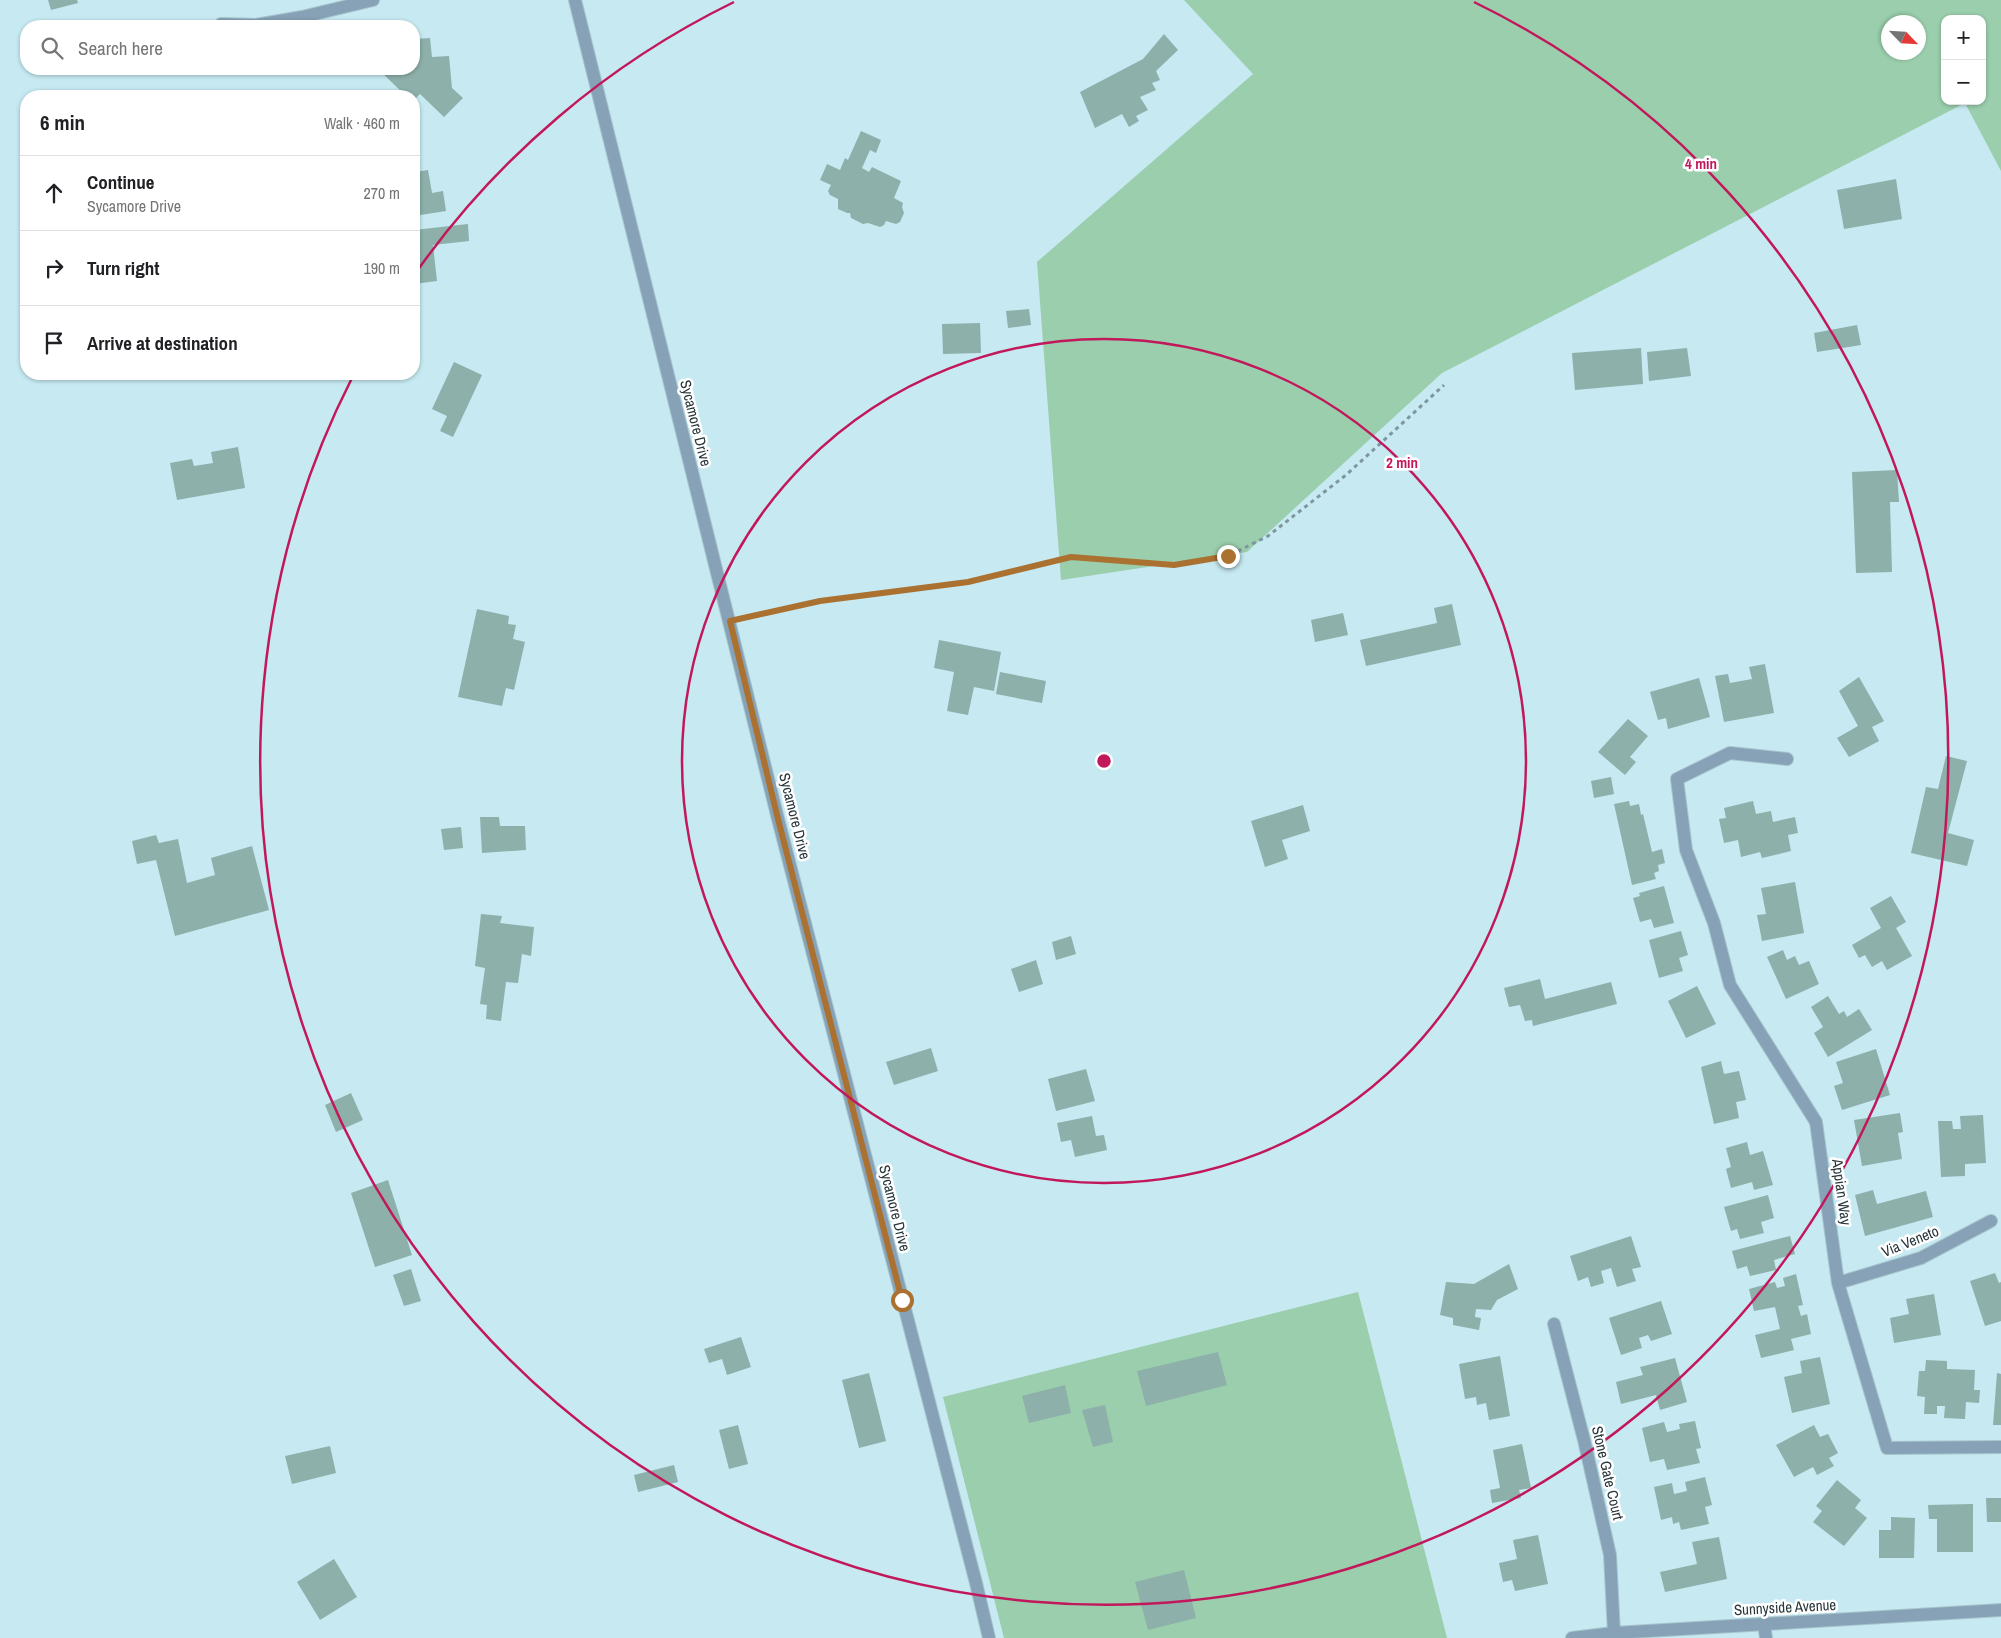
<!DOCTYPE html>
<html lang="en">
<head>
<meta charset="utf-8">
<style>
	:root { --surface:#fff; --page:#f2f2f2; --text:#202124; --muted:#757577; --line:#e0e0e0 }
	body { margin:0; font-family:"Archivo Narrow",sans-serif; background:var(--page); color:var(--text) }
	.controls { position:absolute; right:15px; top:15px; display:grid; overflow:hidden; border-radius:10px; box-shadow:0 1px 4px #0004 }
	.controls button { width:45px; height:45px; display:grid; place-items:center; padding:0; border:0; border-bottom:1px solid var(--line); background:var(--surface); color:var(--text); font:25px sans-serif }
	.compass { position:absolute; left:1881px; top:15px; width:45px; height:45px; border-radius:50%; background:var(--surface); box-shadow:0 1px 4px #0004; rotate:115deg }
	.stop { position:absolute; width:15px; height:15px; margin:-11px; border:4px solid #aa7130; border-radius:50%; background:#fff }
	.stop.end { background:#aa7130; border-color:#fff; box-shadow:0 1px 5px #0008 }
	.list { margin:0; padding:0; list-style:none }
	h2 { display:flex; justify-content:space-between; align-items:center; height:65px; margin:0; padding:0 20px; font-size:21px }
	h2 small { font-size:16px; font-weight:400; color:var(--muted) }
	.list li { display:grid; grid-template-columns:32px 1fr auto; gap:15px; align-items:center; box-sizing:border-box; height:75px; padding:0 20px; border-top:1px solid var(--line) }
	.list b { display:block; font-size:19px; white-space:nowrap }
	.list p { margin:0; font-size:16px; white-space:nowrap; color:var(--muted) }
	.list em { font-size:16px; font-style:normal; color:var(--muted) }
	.icon { flex:none; width:28px; height:28px; fill:none; stroke:currentColor; stroke-width:2; stroke-linecap:round; stroke-linejoin:round }
	.map { position:relative; flex:none; width:2001px; height:1638px; overflow:hidden }
	.search { position:absolute; background:var(--surface); box-shadow:0 1px 4px #0004; left:20px; top:20px; width:400px; height:55px; display:flex; align-items:center; gap:12px; box-sizing:border-box; padding:0 18px; border-radius:20px; color:var(--muted); font-size:19px }
	.panel { position:absolute; background:var(--surface); box-shadow:0 1px 4px #0004; left:20px; top:90px; width:400px; height:290px; border-radius:20px }
	.map>svg:first-child { display:block }
	.green { fill:#9aceac; fill-rule:evenodd }
	.building { fill:#8db0ab }
	.lines { fill:none; stroke-linecap:round; stroke-linejoin:round }
	.minor-casing { stroke:#a6c5cd; stroke-width:14 }
	.tertiary-casing { stroke:#a6c5cd; stroke-width:14 }
	.path { stroke:#7e979e; stroke-width:3; stroke-dasharray:4 4; stroke-linecap:butt }
	.minor { stroke:#87a1b7; stroke-width:12 }
	.tertiary { stroke:#87a1b7; stroke-width:12 }
	.route { stroke:#aa7130; stroke-width:6 }
	.ring { fill:none; stroke:#c2185b; stroke-width:2.5 }
	.labels { text-anchor:middle; dominant-baseline:central; stroke-width:5; stroke-linejoin:round; paint-order:stroke }
	.street-label { font-size:15px; fill:#28363a; stroke:#fff }
	.centre { fill:#c2185b; stroke:#fff; stroke-width:2.5 }
	.ring-label { font-size:15px; text-anchor:middle; font-weight:bold; fill:#c2185b; stroke:#fff; stroke-width:5; stroke-linejoin:round; paint-order:stroke }
</style>
</head>
<body>
<div class="map">
<svg width="2001" height="1638" viewBox="0 0 2001 1638">
	<rect width="100%" height="100%" fill="#c6e9f2"/>
	<path class="green" d="M 1184,0 L 2001,0 L 2001,171 L 1965,103 L 1442,373 L 1247,552 L 1061,580 L 1037,262 L 1253,74 ZM 1945,19 L 1982,19 L 1982,101 L 1945,101 ZM 1918,22 L 1918,52 L 1888,52 L 1888,22 Z
		M 1358,1292 L 1447,1638 L 1004,1638 L 943,1397 Z"/>
	<path class="building" d="M 48,0 L 77,0 L 78,3 L 51,10 Z
		M 1164,34 L 1178,50 L 1156,71 L 1160,80 L 1152,83 L 1156,90 L 1140,97 L 1148,110 L 1136,116 L 1139,121 L 1129,127 L 1122,114 L 1095,128 L 1080,92 L 1143,59 Z
		M 430,38 L 432,57 L 449,56 L 452,88 L 463,98 L 444,117 L 420,94 L 414,100 L 414,96 L 406,96 L 378,69 L 414,69 L 414,39 Z
		M 861,131 L 881,140 L 876,153 L 870,150 L 862,168 L 869,172 L 872,167 L 901,181 L 894,198 L 903,203 L 902,207 L 904,213 L 900,222 L 896,224 L 886,221 L 884,225 L 880,227 L 868,223 L 863,224 L 851,218 L 850,213 L 847,213 L 838,209 L 838,199 L 830,195 L 828,191 L 831,185 L 820,180 L 827,164 L 840,170 L 845,158 L 848,160 Z
		M 428,170 L 432,193 L 443,191 L 446,211 L 414,216 L 414,172 Z
		M 1896,179 L 1902,219 L 1844,229 L 1837,190 Z
		M 468,224 L 469,241 L 433,245 L 437,281 L 414,284 L 414,230 Z
		M 1029,309 L 1031,325 L 1008,328 L 1006,311 Z
		M 980,323 L 981,353 L 943,354 L 942,324 Z
		M 1857,325 L 1861,345 L 1817,352 L 1814,333 Z
		M 1641,348 L 1643,384 L 1575,390 L 1572,353 Z
		M 1687,348 L 1691,376 L 1649,381 L 1647,352 Z
		M 454,362 L 482,375 L 453,437 L 440,431 L 447,416 L 432,409 Z
		M 238,447 L 245,488 L 177,500 L 170,463 L 192,459 L 194,466 L 213,463 L 211,452 Z
		M 1897,470 L 1899,502 L 1890,502 L 1892,572 L 1856,573 L 1852,472 Z
		M 1452,604 L 1461,645 L 1366,666 L 1360,640 L 1437,623 L 1434,608 Z
		M 477,609 L 509,616 L 508,624 L 516,625 L 513,639 L 525,642 L 514,690 L 506,688 L 502,706 L 458,697 Z
		M 1343,613 L 1348,635 L 1315,642 L 1311,620 Z
		M 939,640 L 1001,652 L 994,691 L 974,687 L 968,715 L 947,711 L 954,672 L 934,668 Z
		M 1765,664 L 1774,713 L 1724,722 L 1715,676 L 1728,674 L 1730,683 L 1752,679 L 1749,667 Z
		M 1000,672 L 1046,681 L 1042,703 L 996,694 Z
		M 1859,677 L 1884,721 L 1872,727 L 1879,741 L 1849,757 L 1837,738 L 1858,726 L 1839,691 Z
		M 1699,678 L 1710,717 L 1668,729 L 1666,718 L 1658,720 L 1650,692 Z
		M 1628,719 L 1648,736 L 1630,757 L 1636,762 L 1625,775 L 1598,752 Z
		M 1946,756 L 1967,761 L 1948,833 L 1974,840 L 1967,866 L 1911,853 L 1926,787 L 1938,789 Z
		M 1611,777 L 1614,794 L 1594,798 L 1591,781 Z
		M 1629,801 L 1630,806 L 1639,804 L 1641,815 L 1643,814 L 1652,852 L 1662,849 L 1665,863 L 1658,865 L 1659,871 L 1654,873 L 1656,879 L 1632,885 L 1614,804 Z
		M 1753,801 L 1756,814 L 1771,811 L 1773,822 L 1795,817 L 1798,833 L 1788,835 L 1791,851 L 1762,858 L 1760,852 L 1741,857 L 1738,840 L 1724,843 L 1719,819 L 1726,818 L 1724,808 Z
		M 1303,805 L 1310,831 L 1282,840 L 1288,859 L 1265,867 L 1251,821 Z
		M 480,817 L 499,817 L 500,826 L 525,826 L 526,850 L 482,853 Z
		M 461,827 L 463,848 L 444,850 L 441,829 Z
		M 156,835 L 159,843 L 178,839 L 187,883 L 215,875 L 211,858 L 252,846 L 269,910 L 175,936 L 156,860 L 137,864 L 132,841 Z
		M 1795,882 L 1804,933 L 1762,941 L 1757,915 L 1766,914 L 1761,888 Z
		M 1664,886 L 1674,923 L 1654,928 L 1651,919 L 1640,922 L 1633,898 L 1640,896 L 1639,893 Z
		M 1891,896 L 1906,922 L 1896,928 L 1912,956 L 1887,970 L 1882,961 L 1872,967 L 1865,955 L 1859,958 L 1852,945 L 1881,928 L 1870,908 Z
		M 481,914 L 502,916 L 500,923 L 534,927 L 531,956 L 522,954 L 518,983 L 506,982 L 501,1021 L 486,1019 L 487,1005 L 480,1004 L 485,968 L 475,966 Z
		M 1681,931 L 1688,955 L 1679,958 L 1683,971 L 1659,978 L 1649,940 Z
		M 1071,936 L 1076,954 L 1056,960 L 1052,942 Z
		M 1783,950 L 1787,960 L 1795,956 L 1799,965 L 1809,961 L 1819,984 L 1786,999 L 1767,957 Z
		M 1036,960 L 1043,984 L 1019,992 L 1011,969 Z
		M 1540,979 L 1545,999 L 1611,982 L 1617,1004 L 1533,1026 L 1532,1020 L 1525,1021 L 1520,1005 L 1509,1007 L 1504,988 Z
		M 1697,986 L 1716,1024 L 1686,1038 L 1668,1001 Z
		M 1828,996 L 1839,1014 L 1844,1011 L 1847,1017 L 1859,1009 L 1872,1030 L 1828,1057 L 1814,1033 L 1823,1027 L 1811,1007 Z
		M 931,1048 L 938,1071 L 894,1085 L 886,1062 Z
		M 1876,1049 L 1890,1095 L 1842,1110 L 1834,1086 L 1843,1083 L 1836,1062 Z
		M 1721,1061 L 1724,1074 L 1739,1071 L 1746,1100 L 1736,1102 L 1739,1118 L 1714,1124 L 1701,1067 Z
		M 1086,1069 L 1095,1101 L 1056,1111 L 1048,1079 Z
		M 351,1093 L 363,1120 L 336,1132 L 325,1105 Z
		M 1900,1113 L 1903,1132 L 1898,1133 L 1902,1159 L 1862,1166 L 1854,1120 Z
		M 1983,1115 L 1986,1163 L 1965,1164 L 1965,1176 L 1941,1177 L 1938,1121 L 1952,1121 L 1953,1129 L 1961,1129 L 1960,1116 Z
		M 1092,1116 L 1096,1136 L 1104,1135 L 1107,1150 L 1075,1157 L 1071,1140 L 1061,1142 L 1057,1123 Z
		M 1747,1142 L 1750,1155 L 1763,1151 L 1773,1185 L 1754,1190 L 1752,1182 L 1731,1188 L 1726,1169 L 1731,1167 L 1726,1148 Z
		M 388,1180 L 412,1255 L 375,1267 L 351,1193 Z
		M 1873,1190 L 1877,1204 L 1926,1191 L 1933,1217 L 1865,1236 L 1855,1195 Z
		M 1768,1195 L 1774,1218 L 1761,1222 L 1764,1233 L 1740,1239 L 1737,1229 L 1731,1231 L 1724,1207 Z
		M 1631,1236 L 1641,1267 L 1632,1269 L 1636,1281 L 1617,1287 L 1611,1268 L 1601,1271 L 1604,1283 L 1591,1287 L 1588,1277 L 1578,1281 L 1570,1256 Z
		M 1790,1236 L 1795,1254 L 1774,1260 L 1776,1270 L 1750,1276 L 1747,1266 L 1737,1269 L 1732,1251 Z
		M 1509,1264 L 1518,1289 L 1497,1300 L 1491,1310 L 1476,1309 L 1475,1317 L 1481,1318 L 1479,1330 L 1453,1325 L 1453,1318 L 1440,1315 L 1446,1282 L 1474,1284 Z
		M 411,1269 L 421,1301 L 404,1306 L 393,1275 Z
		M 1995,1273 L 1999,1283 L 2001,1282 L 2001,1321 L 1985,1326 L 1970,1281 Z
		M 1796,1274 L 1803,1305 L 1798,1306 L 1801,1316 L 1807,1314 L 1811,1334 L 1791,1339 L 1794,1350 L 1761,1358 L 1755,1335 L 1780,1329 L 1775,1307 L 1754,1311 L 1749,1289 L 1775,1282 L 1777,1288 L 1785,1286 L 1783,1278 Z
		M 1934,1294 L 1941,1335 L 1894,1343 L 1890,1318 L 1909,1314 L 1906,1299 Z
		M 1661,1301 L 1672,1334 L 1651,1341 L 1648,1335 L 1639,1338 L 1642,1348 L 1621,1355 L 1609,1318 Z
		M 741,1337 L 751,1367 L 727,1375 L 722,1359 L 709,1363 L 704,1349 Z
		M 1218,1352 L 1227,1385 L 1146,1406 L 1137,1371 Z
		M 1500,1356 L 1510,1416 L 1489,1420 L 1486,1403 L 1477,1405 L 1476,1397 L 1465,1399 L 1459,1364 Z
		M 1820,1357 L 1830,1404 L 1792,1413 L 1784,1377 L 1802,1373 L 1800,1361 Z
		M 1675,1358 L 1687,1402 L 1660,1410 L 1656,1395 L 1621,1404 L 1616,1382 L 1643,1375 L 1640,1367 Z
		M 1926,1360 L 1947,1361 L 1947,1369 L 1975,1370 L 1974,1390 L 1980,1390 L 1979,1403 L 1966,1402 L 1965,1419 L 1944,1418 L 1945,1406 L 1937,1406 L 1937,1414 L 1924,1414 L 1925,1397 L 1917,1396 L 1919,1371 L 1925,1371 Z
		M 869,1373 L 886,1441 L 859,1448 L 842,1380 Z
		M 1997,1373 L 2001,1374 L 2001,1425 L 1993,1425 Z
		M 1065,1385 L 1071,1413 L 1029,1423 L 1022,1396 Z
		M 1105,1405 L 1113,1442 L 1093,1447 L 1082,1410 Z
		M 1695,1421 L 1701,1448 L 1696,1449 L 1700,1463 L 1667,1470 L 1664,1459 L 1650,1462 L 1642,1428 L 1664,1422 L 1667,1432 L 1680,1429 L 1679,1424 Z
		M 738,1425 L 748,1464 L 729,1469 L 719,1430 Z
		M 1814,1425 L 1820,1437 L 1828,1434 L 1838,1453 L 1829,1458 L 1834,1466 L 1817,1475 L 1813,1467 L 1794,1477 L 1776,1445 Z
		M 1522,1444 L 1531,1488 L 1519,1490 L 1521,1498 L 1492,1503 L 1490,1490 L 1500,1488 L 1493,1450 Z
		M 330,1446 L 336,1473 L 292,1484 L 285,1456 Z
		M 674,1465 L 678,1482 L 638,1492 L 634,1475 Z
		M 1705,1477 L 1712,1505 L 1705,1507 L 1709,1524 L 1681,1530 L 1679,1522 L 1673,1524 L 1672,1517 L 1661,1520 L 1654,1487 L 1672,1483 L 1674,1494 L 1687,1491 L 1685,1482 Z
		M 1837,1480 L 1861,1500 L 1855,1508 L 1867,1518 L 1844,1546 L 1813,1522 L 1822,1511 L 1816,1506 Z
		M 1986,1498 L 2001,1498 L 2001,1522 L 1987,1522 Z
		M 1973,1504 L 1973,1552 L 1937,1552 L 1937,1519 L 1929,1519 L 1928,1505 Z
		M 1891,1517 L 1915,1518 L 1914,1558 L 1879,1558 L 1879,1530 L 1891,1530 Z
		M 1538,1535 L 1548,1584 L 1515,1591 L 1512,1580 L 1503,1582 L 1499,1563 L 1517,1559 L 1513,1540 Z
		M 1719,1537 L 1727,1579 L 1665,1592 L 1660,1572 L 1697,1564 L 1692,1542 Z
		M 334,1559 L 357,1597 L 320,1620 L 297,1582 Z
		M 1184,1570 L 1196,1618 L 1148,1630 L 1135,1582 Z"/>
	<g class="lines">
		<defs>
			<path id="minor" d="M 221,24 L 256,25 L 302,17 L 373,0
				M 1787,759 L 1730,753 L 1677,779 L 1686,850 L 1714,923 L 1730,985 L 1816,1122 L 1838,1283 L 1887,1448 L 2001,1447
				M 1838,1283 L 1921,1258 L 1991,1221
				M 1554,1324 L 1584,1440 L 1610,1555 L 1614,1633
				M 1764,1624 L 1766,1638"/>
			<path id="tertiary" d="M 575,0 L 778,819 L 976,1583 L 989,1638
				M 1572,1638 L 1614,1633 L 2001,1610"/>
		</defs>
		<use href="#minor" class="minor-casing"/>
		<use href="#tertiary" class="tertiary-casing"/>
		<path class="path" d="M 742,618 L 820,601 L 968,582 L 1071,557 L 1174,565 L 1228,556 L 1268,536 L 1346,475 L 1444,385"/>
		<use href="#minor" class="minor"/>
		<use href="#tertiary" class="tertiary"/>
	</g>
	<g class="lines">
		<path class="route" d="M 902,1300 L 778,819 L 730,621 L 820,601 L 968,582 L 1071,557 L 1174,565 L 1228,556"/>
	</g>
	<g class="ring">
		<circle cx="1104" cy="761" r="422"/>
		<path d="M417 271A844 844 0 0 1 734 2M1474 2A844 844 0 1 1 352 378"/>
	</g>
	<g class="labels">
		<g class="street-label">
			<text transform="translate(696 423) rotate(76)">Sycamore Drive</text>
			<text transform="translate(795 816) rotate(76)">Sycamore Drive</text>
			<text transform="translate(1842 1192) rotate(82)">Appian Way</text>
			<text transform="translate(895 1208) rotate(76)">Sycamore Drive</text>
			<text transform="translate(1910 1241) rotate(-22)">Via Veneto</text>
			<text transform="translate(1608 1473) rotate(77)">Stone Gate Court</text>
			<text transform="translate(1785 1607) rotate(-3)">Sunnyside Avenue</text>
		</g>
	</g>
	<circle cx="1104" cy="761" r="8" class="centre"/>
	<g class="ring-label">
		<text x="1701" y="169">4 min</text>
		<text x="1402" y="468">2 min</text>
	</g>
</svg>
<div class="controls">
<button>+</button>
<button>−</button>
</div>
<svg class="compass" viewBox="-18 -18 36 36"><path d="M0-13l5 13h-10z" fill="#e53935"/><path d="M0 13l5-13h-10z" fill="#757577"/></svg>
<div class="stop" style="left:902px;top:1300px"></div>
<div class="stop end" style="left:1228px;top:556px"></div>
<div class="search"><svg class="icon" aria-label="search" viewBox="0 0 24 24"><circle cx="10" cy="10" r="6"/><path d="M15 15l6 6"/></svg>Search here</div>
<section class="panel">
<h2>6 min<small>Walk · 460 m</small></h2>
<ul class="list">
<li><svg class="icon" aria-label="ahead" viewBox="0 0 24 24"><path d="M12 20V5M6 11l6-6 6 6"/></svg><div><b>Continue</b><p>Sycamore Drive</p></div><em>270 m</em></li>
<li><svg class="icon" aria-label="right" viewBox="0 0 24 24"><path d="M7 20v-9h11M14 6l5 5-5 5"/></svg><div><b>Turn right</b></div><em>190 m</em></li>
<li><svg class="icon" aria-label="arrive" viewBox="0 0 24 24"><path d="M6 21V4h12l-3 4 3 4H6"/></svg><div><b>Arrive at destination</b></div></li>
</ul>
</section>
</div>
</body>
</html>
